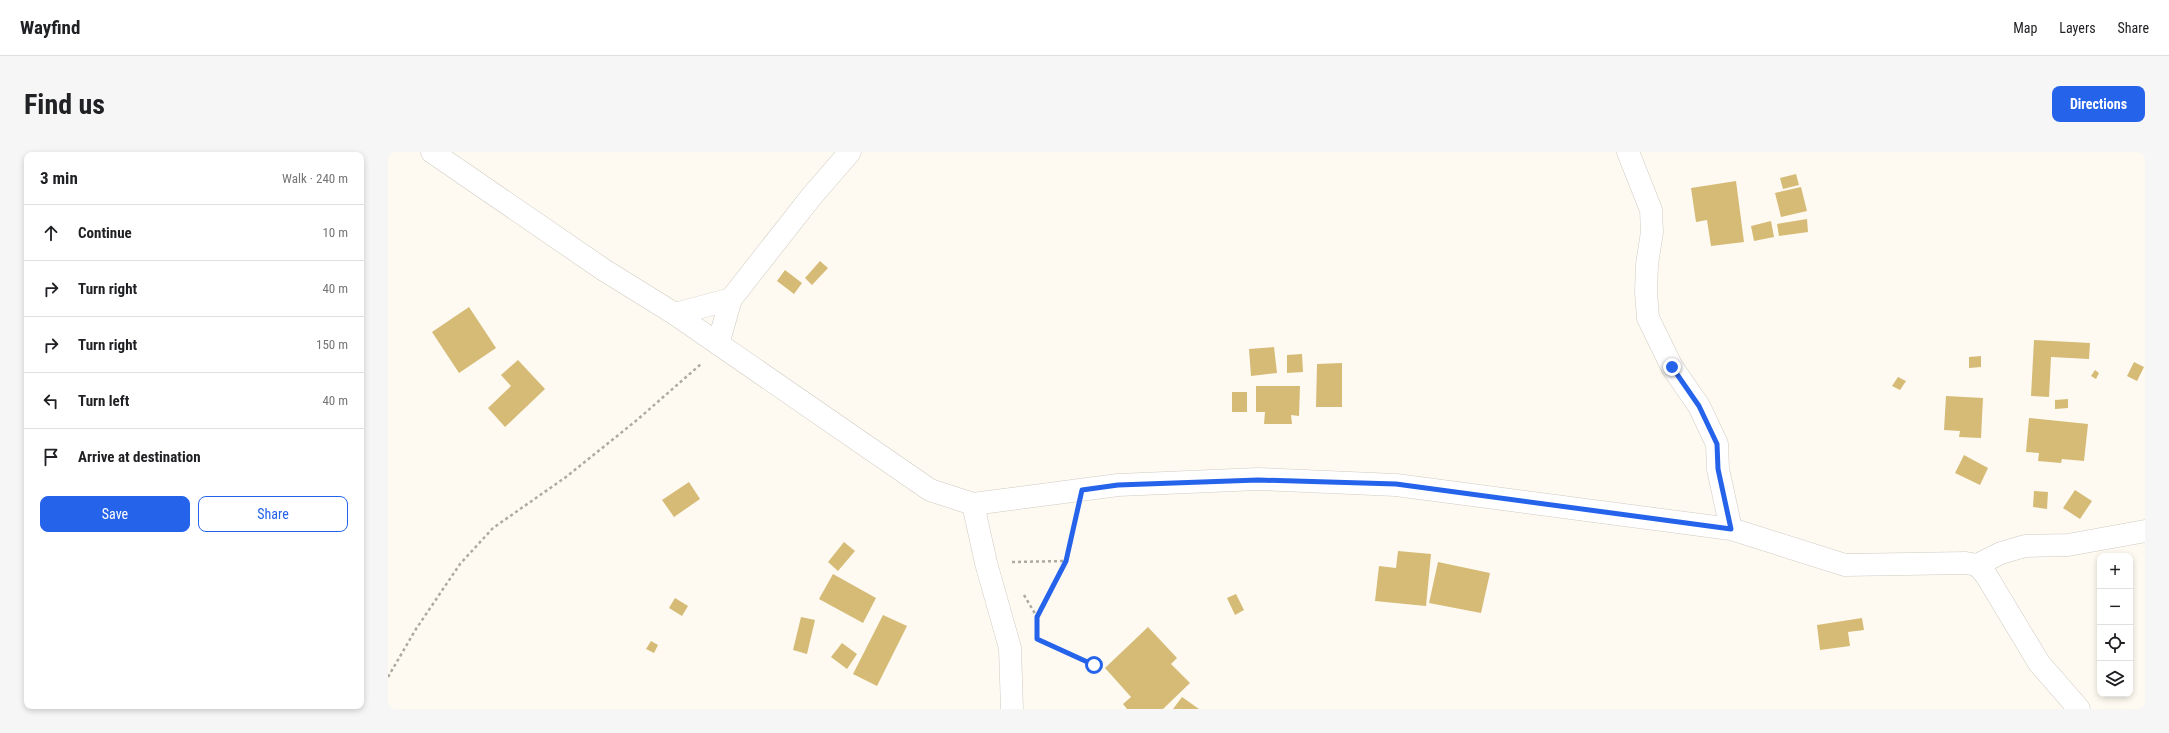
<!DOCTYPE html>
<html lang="en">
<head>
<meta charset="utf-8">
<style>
	:root { --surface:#fff; --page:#f6f6f6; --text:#202124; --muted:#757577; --line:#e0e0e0; --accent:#2563eb }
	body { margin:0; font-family:"Roboto Condensed",sans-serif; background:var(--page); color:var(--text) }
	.controls { position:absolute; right:12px; bottom:12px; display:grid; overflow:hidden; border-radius:8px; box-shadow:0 2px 6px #0003 }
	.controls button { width:36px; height:36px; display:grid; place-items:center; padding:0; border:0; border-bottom:1px solid var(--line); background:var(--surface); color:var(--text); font:20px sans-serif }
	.stop { position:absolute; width:12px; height:12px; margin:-9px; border:3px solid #2563eb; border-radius:50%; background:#fff }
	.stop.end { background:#2563eb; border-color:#fff; box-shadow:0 1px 4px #0008 }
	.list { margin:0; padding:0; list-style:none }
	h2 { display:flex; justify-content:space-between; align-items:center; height:52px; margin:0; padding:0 16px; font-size:17px }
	h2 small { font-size:13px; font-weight:400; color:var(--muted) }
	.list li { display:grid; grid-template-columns:26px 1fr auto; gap:12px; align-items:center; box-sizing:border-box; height:56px; padding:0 16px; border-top:1px solid var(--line) }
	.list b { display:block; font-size:15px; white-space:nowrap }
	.list em { font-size:13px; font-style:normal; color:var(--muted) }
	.actions { display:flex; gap:8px; padding:12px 16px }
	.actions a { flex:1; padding:9px 0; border:1px solid var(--accent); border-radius:8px; text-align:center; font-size:14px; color:var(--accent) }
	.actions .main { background:var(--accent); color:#fff }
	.icon { flex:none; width:22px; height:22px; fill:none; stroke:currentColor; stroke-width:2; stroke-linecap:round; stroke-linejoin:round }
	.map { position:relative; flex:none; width:1757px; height:557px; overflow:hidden; border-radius:8px }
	header { display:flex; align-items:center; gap:24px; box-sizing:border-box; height:56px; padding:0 20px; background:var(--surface); border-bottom:1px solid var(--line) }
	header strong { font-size:19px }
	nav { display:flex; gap:22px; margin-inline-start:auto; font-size:14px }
	.intro { display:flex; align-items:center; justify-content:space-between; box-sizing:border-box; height:96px; padding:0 24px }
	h1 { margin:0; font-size:28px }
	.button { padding:10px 18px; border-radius:8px; background:var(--accent); color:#fff; font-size:14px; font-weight:700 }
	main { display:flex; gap:24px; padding:0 24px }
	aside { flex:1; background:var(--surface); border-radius:8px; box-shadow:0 2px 6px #0003 }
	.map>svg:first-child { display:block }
	.building { fill:#d6bb76 }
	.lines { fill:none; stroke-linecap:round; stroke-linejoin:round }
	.minor-casing { stroke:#cfcbc3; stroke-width:23 }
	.path { stroke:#adaaa3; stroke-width:2.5; stroke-dasharray:3 3; stroke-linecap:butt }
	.minor { stroke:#fff; stroke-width:22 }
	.route { stroke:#2563eb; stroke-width:5 }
</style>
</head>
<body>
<header>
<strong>Wayfind</strong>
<nav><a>Map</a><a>Layers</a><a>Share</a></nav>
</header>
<div class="intro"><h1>Find us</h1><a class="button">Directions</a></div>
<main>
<aside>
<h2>3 min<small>Walk · 240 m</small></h2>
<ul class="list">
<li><svg class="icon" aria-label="ahead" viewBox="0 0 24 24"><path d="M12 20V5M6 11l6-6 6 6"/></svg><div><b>Continue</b></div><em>10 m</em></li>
<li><svg class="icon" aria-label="right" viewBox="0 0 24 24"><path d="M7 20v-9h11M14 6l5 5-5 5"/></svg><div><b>Turn right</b></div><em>40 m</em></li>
<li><svg class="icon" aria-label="right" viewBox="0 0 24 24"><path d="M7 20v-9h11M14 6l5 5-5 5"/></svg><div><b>Turn right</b></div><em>150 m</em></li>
<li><svg class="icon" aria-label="left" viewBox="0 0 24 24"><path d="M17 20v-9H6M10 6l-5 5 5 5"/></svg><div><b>Turn left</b></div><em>40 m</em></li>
<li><svg class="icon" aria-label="arrive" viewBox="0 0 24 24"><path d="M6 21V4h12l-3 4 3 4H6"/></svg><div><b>Arrive at destination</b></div></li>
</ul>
<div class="actions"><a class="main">Save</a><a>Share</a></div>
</aside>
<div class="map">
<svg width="1757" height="557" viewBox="0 0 1757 557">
	<rect width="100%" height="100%" fill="#fefaf1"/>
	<path class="building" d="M 1408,22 L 1411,33 L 1395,37 L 1392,26 Z
		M 1348,29 L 1356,90 L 1323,94 L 1319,68 L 1308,70 L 1303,36 Z
		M 1413,35 L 1419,59 L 1393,65 L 1387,41 Z
		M 1419,67 L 1420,80 L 1391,84 L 1389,72 Z
		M 1383,69 L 1386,85 L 1366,89 L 1363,74 Z
		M 432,109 L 440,116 L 424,133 L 417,126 Z
		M 397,118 L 414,131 L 406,142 L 389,129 Z
		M 81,155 L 108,196 L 71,221 L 44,180 Z
		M 1646,188 L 1702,191 L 1701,207 L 1663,205 L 1661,245 L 1643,244 Z
		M 886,195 L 889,221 L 863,224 L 861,197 Z
		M 914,202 L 915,220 L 899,221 L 899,203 Z
		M 1593,204 L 1593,215 L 1581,216 L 1581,205 Z
		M 130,208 L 157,237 L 117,275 L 100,256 L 123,234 L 113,223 Z
		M 1746,210 L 1756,215 L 1749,229 L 1739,224 Z
		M 954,211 L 954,255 L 928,255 L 929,212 Z
		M 1707,218 L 1711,221 L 1708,227 L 1703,224 Z
		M 1510,225 L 1518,229 L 1512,238 L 1504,234 Z
		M 868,234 L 912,234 L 911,264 L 903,263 L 904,272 L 876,272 L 877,260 L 868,260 Z
		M 844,240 L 859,240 L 859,260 L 844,260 Z
		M 1558,244 L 1595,246 L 1593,286 L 1571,285 L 1572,279 L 1556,278 Z
		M 1680,247 L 1680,256 L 1667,257 L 1667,248 Z
		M 1641,266 L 1700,272 L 1696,309 L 1674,307 L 1673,311 L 1650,309 L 1651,301 L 1638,300 Z
		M 1576,303 L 1600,316 L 1592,333 L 1567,321 Z
		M 301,330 L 312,347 L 286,365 L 274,348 Z
		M 1687,338 L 1704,349 L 1692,367 L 1675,356 Z
		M 1646,339 L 1660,340 L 1659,357 L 1645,355 Z
		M 456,390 L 467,399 L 450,419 L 440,410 Z
		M 1010,399 L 1043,402 L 1038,454 L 987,449 L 991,414 L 1008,416 Z
		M 1050,410 L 1102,421 L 1093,461 L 1041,451 Z
		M 445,422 L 488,446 L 475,471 L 431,447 Z
		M 848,442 L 856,458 L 847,463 L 839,446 Z
		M 287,446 L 300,454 L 294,464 L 281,456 Z
		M 495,463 L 519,474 L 489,534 L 465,522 Z
		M 413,465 L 427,468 L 419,502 L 405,498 Z
		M 1474,466 L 1476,478 L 1460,480 L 1462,494 L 1432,498 L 1429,473 Z
		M 760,475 L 789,506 L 783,512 L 802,531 L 775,557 L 739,557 L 735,552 L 743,545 L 717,516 Z
		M 263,489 L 270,493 L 266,501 L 258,497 Z
		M 454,491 L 469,502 L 459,517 L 443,505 Z
		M 794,545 L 811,557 L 785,557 Z"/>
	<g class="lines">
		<defs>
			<path id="minor" d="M 44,0 L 216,118 L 287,162 L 542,338 L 585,352 L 730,333 L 870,327 L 1008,333 L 1343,377 L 1457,413 L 1578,411 L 1589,413 L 1598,423 L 1651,511 L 1691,557
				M 1240,0 L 1263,58 L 1264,80 L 1259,112 L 1258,140 L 1260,166 L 1284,215 L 1311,254 L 1329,292 L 1330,317 L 1343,377
				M 287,162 L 343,147
				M 330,192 L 343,147 L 423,45 L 462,0
				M 585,352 L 598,411 L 622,496 L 624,557
				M 1589,413 L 1613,401 L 1637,394 L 1680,393 L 1757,379"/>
		</defs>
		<use href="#minor" class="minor-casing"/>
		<path class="path" d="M 624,410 L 678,409
			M 636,443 L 649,465 L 678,409 L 688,365
			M 649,465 L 649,487 L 706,513
			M 0,525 L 28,477 L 72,412 L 105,376 L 178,325 L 249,268 L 313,212"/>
		<use href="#minor" class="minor"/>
	</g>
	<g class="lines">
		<path class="route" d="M 706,513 L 649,487 L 649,465 L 678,409 L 694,338 L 730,333 L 870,328 L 1008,332 L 1343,377 L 1330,317 L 1329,292 L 1311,254 L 1284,215"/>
	</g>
</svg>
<div class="controls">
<button>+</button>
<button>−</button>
<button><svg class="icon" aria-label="locate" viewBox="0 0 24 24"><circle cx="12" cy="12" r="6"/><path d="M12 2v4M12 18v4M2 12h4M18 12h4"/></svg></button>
<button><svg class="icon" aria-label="layers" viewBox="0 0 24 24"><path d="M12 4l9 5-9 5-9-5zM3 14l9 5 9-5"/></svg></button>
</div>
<div class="stop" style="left:706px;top:513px"></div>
<div class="stop end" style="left:1284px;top:215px"></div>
</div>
</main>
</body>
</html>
